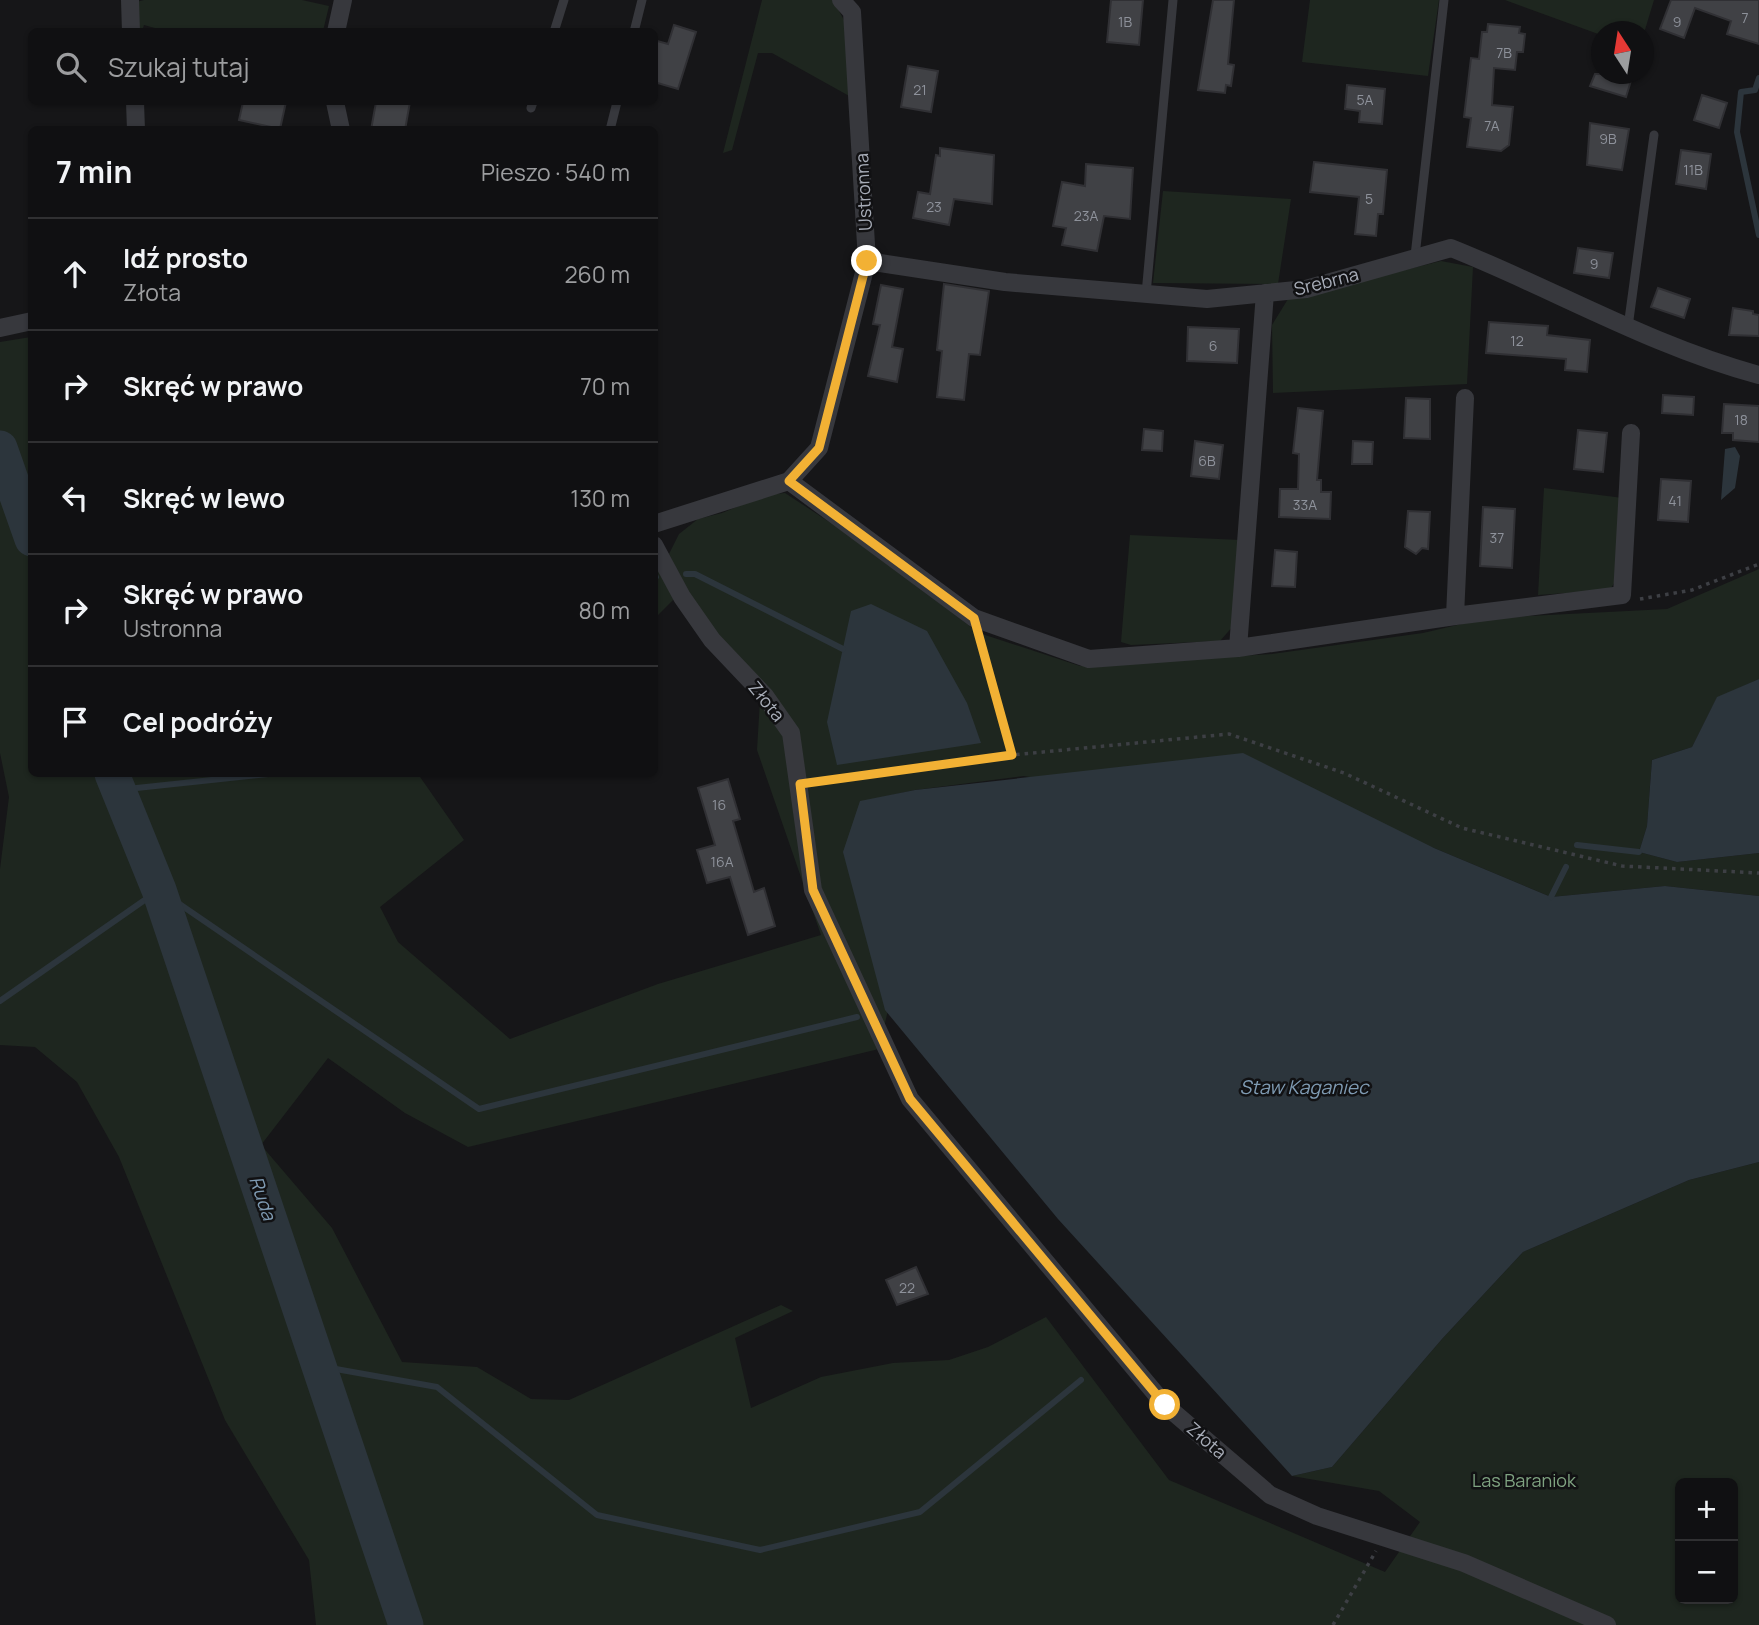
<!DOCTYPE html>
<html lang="pl">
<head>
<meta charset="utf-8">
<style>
	:root { --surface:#101012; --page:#1e1e20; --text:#f1f3f6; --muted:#9c9d9f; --line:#303032 }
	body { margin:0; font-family:Manrope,sans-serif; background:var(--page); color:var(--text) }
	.controls { position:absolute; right:21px; bottom:21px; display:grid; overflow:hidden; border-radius:10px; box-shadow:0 2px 5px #0004 }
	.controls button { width:63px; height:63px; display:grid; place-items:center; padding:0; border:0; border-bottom:2px solid var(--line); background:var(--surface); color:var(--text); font:35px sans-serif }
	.compass { position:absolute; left:1591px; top:21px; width:63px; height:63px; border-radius:50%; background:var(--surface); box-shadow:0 2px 5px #0004; rotate:348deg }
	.stop { position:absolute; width:21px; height:21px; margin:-16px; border:5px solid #f2b134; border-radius:50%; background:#fff }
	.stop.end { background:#f2b134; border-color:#fff; box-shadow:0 2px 7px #0008 }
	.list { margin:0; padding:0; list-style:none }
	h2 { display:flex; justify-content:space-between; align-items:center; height:91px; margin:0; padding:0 28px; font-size:30px }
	h2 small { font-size:23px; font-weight:400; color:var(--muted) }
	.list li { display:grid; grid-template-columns:46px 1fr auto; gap:21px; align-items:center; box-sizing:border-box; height:112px; padding:0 28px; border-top:2px solid var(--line) }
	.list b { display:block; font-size:26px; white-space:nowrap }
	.list p { margin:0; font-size:23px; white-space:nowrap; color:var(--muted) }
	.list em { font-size:23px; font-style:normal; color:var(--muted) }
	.icon { flex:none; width:38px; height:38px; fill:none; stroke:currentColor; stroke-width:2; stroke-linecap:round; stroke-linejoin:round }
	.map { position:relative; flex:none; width:1759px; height:1625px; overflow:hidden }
	.search { position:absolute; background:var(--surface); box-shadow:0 2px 5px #0004; left:28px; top:28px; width:630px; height:77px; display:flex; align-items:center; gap:18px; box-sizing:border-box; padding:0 24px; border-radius:10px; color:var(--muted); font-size:26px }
	.panel { position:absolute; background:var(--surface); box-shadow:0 2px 5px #0004; left:28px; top:126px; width:630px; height:651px; border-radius:10px }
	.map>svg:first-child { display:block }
	.green { fill:#1e261f; fill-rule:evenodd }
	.water { fill:#2c353c }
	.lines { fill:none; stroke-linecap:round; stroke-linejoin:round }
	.stream { stroke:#2c353c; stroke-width:6 }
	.river { stroke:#2c353c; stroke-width:35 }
	.building { fill:#404145; stroke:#303034; stroke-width:2 }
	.path { stroke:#3d3f44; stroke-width:3.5; stroke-dasharray:3.5 5; stroke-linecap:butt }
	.service { stroke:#37383d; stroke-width:9 }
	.minor { stroke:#37383d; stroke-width:18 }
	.route { stroke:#f2b134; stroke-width:9 }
	.labels { text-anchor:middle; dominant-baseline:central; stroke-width:5; stroke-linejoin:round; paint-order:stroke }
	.number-label { font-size:14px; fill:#8e929b }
	.street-label { font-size:18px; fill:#a8adb8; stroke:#111113 }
	.park-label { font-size:18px; fill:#7fa381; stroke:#111113 }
	.water-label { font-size:19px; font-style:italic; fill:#7f9bb3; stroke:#111113 }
</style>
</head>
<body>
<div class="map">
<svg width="1759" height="1625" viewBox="0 0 1759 1625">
	<rect width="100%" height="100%" fill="#161618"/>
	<path class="green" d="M 144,0 L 302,0 L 329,6 L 323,31 L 169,32 L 144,25 L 142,31 L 138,32 L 136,2 Z
		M 762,0 L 833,0 L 845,22 L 851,97 L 772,53 L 758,53 L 732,150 L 723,153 Z
		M 1310,0 L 1439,0 L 1428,76 L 1302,62 Z
		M 1505,0 L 1654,0 L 1644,33 L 1602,32 L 1601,35 Z
		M 1163,191 L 1291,199 L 1278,284 L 1153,283 Z
		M 1441,261 L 1473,267 L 1467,384 L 1273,393 L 1272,325 L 1288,299 Z
		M 31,337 L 32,774 L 418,774 L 464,840 L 380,907 L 398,942 L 510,1039 L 658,984 L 821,935 L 757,750 L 760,700 L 689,597 L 669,554 L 679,534 L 698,519 L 722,513 L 765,495 L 785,493 L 840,529 L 979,633 L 1080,666 L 1272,654 L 1423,633 L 1487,618 L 1667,609 L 1759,569 L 1759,679 L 1717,698 L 1692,747 L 1652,760 L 1647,826 L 1639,852 L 1677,862 L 1759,853 L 1759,896 L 1665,886 L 1551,897 L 1434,848 L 1024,776 L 915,790 L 860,802 L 888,1010 L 879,1049 L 468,1147 L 405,1113 L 328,1058 L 261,1145 L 332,1228 L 402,1362 L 477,1367 L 531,1399 L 569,1400 L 781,1305 L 793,1311 L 735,1338 L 751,1408 L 821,1377 L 893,1363 L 949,1360 L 988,1347 L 1046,1317 L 1169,1480 L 1385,1572 L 1420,1522 L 1379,1491 L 1292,1476 L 1332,1467 L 1442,1339 L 1523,1252 L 1689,1180 L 1759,1162 L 1759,1625 L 316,1625 L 309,1560 L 225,1420 L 119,1157 L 77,1082 L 35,1047 L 0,1045 L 0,869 L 9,797 L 0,753 L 0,342 ZM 1680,1483 L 1733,1483 L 1733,1599 L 1680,1599 Z
		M 1544,488 L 1623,498 L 1617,578 L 1610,590 L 1538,595 Z
		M 1130,535 L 1241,540 L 1234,625 L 1220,641 L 1131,645 L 1121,642 Z
		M 654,562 L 676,597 L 655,618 L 654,618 Z"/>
	<path class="water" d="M 1735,447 L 1740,456 L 1735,488 L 1721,500 L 1725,449 Z
		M 871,604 L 927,631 L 967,703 L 981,743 L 837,765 L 827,722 L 851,611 Z
		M 1759,679 L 1759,853 L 1677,862 L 1639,852 L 1647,826 L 1652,760 L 1692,747 L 1717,697 Z
		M 1243,753 L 1434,848 L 1551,897 L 1665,886 L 1759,896 L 1759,1162 L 1689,1180 L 1523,1252 L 1442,1339 L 1332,1467 L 1292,1476 L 1058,1219 L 885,1010 L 843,852 L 860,801 L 915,790 Z"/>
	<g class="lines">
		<path class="stream" d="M 1759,78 L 1755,90 L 1741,92 L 1737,132 L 1759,235
			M 686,574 L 695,574 L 843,649
			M 654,578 L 656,577
			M 118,790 L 268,774
			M 1577,845 L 1639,852
			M 1551,897 L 1566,867
			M 0,1001 L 159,890 L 479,1109 L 857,1017
			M 319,1366 L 437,1387 L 597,1515 L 760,1550 L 920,1512 L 1081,1380"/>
		<path class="river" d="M 0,448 L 32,539
			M 112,774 L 159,890 L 406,1625"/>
	</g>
	<path class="building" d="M 1111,0 L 1143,0 L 1139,45 L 1107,42 Z
		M 1213,0 L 1234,0 L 1228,64 L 1234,65 L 1231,86 L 1226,85 L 1225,93 L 1198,90 Z
		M 1671,0 L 1759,0 L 1759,44 L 1727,34 L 1731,21 L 1695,8 L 1684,38 L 1660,29 Z
		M 1488,24 L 1520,27 L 1519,33 L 1525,34 L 1523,52 L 1517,52 L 1515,70 L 1494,68 L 1492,105 L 1513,107 L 1509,145 L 1501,151 L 1467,147 L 1471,118 L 1464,117 L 1471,58 L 1479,59 L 1482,32 L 1487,32 Z
		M 674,25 L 696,32 L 678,89 L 654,82 L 654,40 L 668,44 Z
		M 908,66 L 938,71 L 931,112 L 901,107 Z
		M 1595,74 L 1633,74 L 1626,97 L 1590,86 Z
		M 1347,85 L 1385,89 L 1382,124 L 1359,122 L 1360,111 L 1345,109 Z
		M 1702,95 L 1727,103 L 1719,128 L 1694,120 Z
		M 243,102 L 286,102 L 280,129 L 239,120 Z
		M 376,102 L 410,102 L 405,130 L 371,130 Z
		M 1590,123 L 1629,129 L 1622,170 L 1587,165 Z
		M 940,148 L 994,155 L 992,204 L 954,199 L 949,225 L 913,218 L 918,192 L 930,194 L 936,155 L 940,156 Z
		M 1681,150 L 1711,154 L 1706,189 L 1676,184 Z
		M 1314,162 L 1387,170 L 1383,214 L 1378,214 L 1376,236 L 1355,234 L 1359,197 L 1310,192 Z
		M 1086,164 L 1133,168 L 1130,219 L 1104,216 L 1097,251 L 1062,245 L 1066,228 L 1053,226 L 1062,182 L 1085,186 Z
		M 1578,248 L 1613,253 L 1609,278 L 1574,273 Z
		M 944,284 L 989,291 L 980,355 L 969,354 L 964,400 L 937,397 L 942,351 L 937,350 Z
		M 881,285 L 903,289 L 892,347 L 903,349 L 897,382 L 868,376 L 880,325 L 873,324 Z
		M 1658,288 L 1690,299 L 1684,318 L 1651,307 Z
		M 1733,308 L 1753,311 L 1753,314 L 1759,315 L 1759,336 L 1729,335 Z
		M 1489,322 L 1548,326 L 1547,335 L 1590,340 L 1587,372 L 1565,370 L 1566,359 L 1486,353 Z
		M 1188,327 L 1239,329 L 1237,363 L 1187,361 Z
		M 1663,395 L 1694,397 L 1693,415 L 1662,413 Z
		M 1406,398 L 1430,399 L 1430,439 L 1404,438 Z
		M 1724,404 L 1759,406 L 1759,442 L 1733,440 L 1733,433 L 1722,433 Z
		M 1298,408 L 1323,411 L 1317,480 L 1321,480 L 1321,492 L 1331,492 L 1330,519 L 1279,517 L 1280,489 L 1298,489 L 1299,454 L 1293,453 Z
		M 1144,429 L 1163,431 L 1162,451 L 1142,450 Z
		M 1578,430 L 1607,433 L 1603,472 L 1574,469 Z
		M 1195,441 L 1223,445 L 1219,479 L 1191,476 Z
		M 1353,441 L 1373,442 L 1372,464 L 1352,464 Z
		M 1661,479 L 1691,481 L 1688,522 L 1658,520 Z
		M 1483,507 L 1515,509 L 1512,568 L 1480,566 Z
		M 1408,511 L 1430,512 L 1428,549 L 1422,548 L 1416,554 L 1405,547 Z
		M 1275,550 L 1297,552 L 1295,587 L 1272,586 Z
		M 728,779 L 740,819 L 733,821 L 754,892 L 764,888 L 775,926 L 748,935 L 730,877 L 707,883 L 697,850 L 715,845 L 698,788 Z
		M 916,1267 L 928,1294 L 897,1305 L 886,1280 Z"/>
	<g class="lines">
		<path class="path" d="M 1640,599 L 1692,590 L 1759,564
			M 980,639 L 1012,755
			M 814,782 L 1012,755 L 1229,734 L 1344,773 L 1462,828 L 1622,866 L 1759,873
			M 1333,1625 L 1376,1551"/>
		<path class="service" d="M 554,32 L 564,0
			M 634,32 L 642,0
			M 531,108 L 533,102
			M 610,130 L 617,102
			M 1415,256 L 1444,0
			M 1146,294 L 1173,0
			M 1628,327 L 1654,135"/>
		<path class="minor" d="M 130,0 L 131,32
			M 336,32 L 343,0
			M 135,102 L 136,130
			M 335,102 L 341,130
			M 867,261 L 1005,282 L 1207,299 L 1306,289 L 1451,248 C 1554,289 1651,346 1759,375
			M 0,328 L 32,321
			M 789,481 L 974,618 L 1089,659 L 1238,648 L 1455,616 L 1622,595 L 1631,433
			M 654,524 L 789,481 L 819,448 L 867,261 L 852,12 L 841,0
			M 654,545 L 682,597 L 712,640 L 765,696 L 791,733 L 813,890 L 910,1099 L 1165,1405 L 1270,1495 L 1317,1516 L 1464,1563 L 1607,1625
			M 1455,616 L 1465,398
			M 1238,648 L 1265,293"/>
	</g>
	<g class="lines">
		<path class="route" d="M 867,261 L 819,448 L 789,481 L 974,618 L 1012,755 L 800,784 L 813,890 L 910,1099 L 1165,1405"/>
	</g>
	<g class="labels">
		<g class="number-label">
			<text x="1745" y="17">7</text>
			<text x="1125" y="21">1B</text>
			<text x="1677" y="21">9</text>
			<text x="1504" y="52">7B</text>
			<text x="920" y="89">21</text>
			<text x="1365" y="99">5A</text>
			<text x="1492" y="125">7A</text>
			<text x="1608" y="138">9B</text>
			<text x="1693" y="169">11B</text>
			<text x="1369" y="198">5</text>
			<text x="934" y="206">23</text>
			<text x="1086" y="215">23A</text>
			<text x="1594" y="263">9</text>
			<text x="1517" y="340">12</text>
			<text x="1213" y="345">6</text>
			<text x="1741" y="419">18</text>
			<text x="1207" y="460">6B</text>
			<text x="1675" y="500">41</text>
			<text x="1305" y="504">33A</text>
			<text x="1497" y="537">37</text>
			<text x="719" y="804">16</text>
			<text x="722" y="861">16A</text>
			<text x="907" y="1287">22</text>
		</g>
		<g class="street-label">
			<text transform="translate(863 192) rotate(-93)">Ustronna</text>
			<text transform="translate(1326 281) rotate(-14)">Srebrna</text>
			<text transform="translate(767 701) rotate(51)">Złota</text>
			<text transform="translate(1207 1440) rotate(41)">Złota</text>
		</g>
		<g class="park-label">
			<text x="1524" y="1480">Las Baraniok</text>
		</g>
		<g class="water-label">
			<text x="1304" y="1087">Staw Kaganiec</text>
			<text transform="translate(263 1198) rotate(71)">Ruda</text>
		</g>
	</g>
</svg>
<div class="controls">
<button>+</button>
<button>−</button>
</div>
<svg class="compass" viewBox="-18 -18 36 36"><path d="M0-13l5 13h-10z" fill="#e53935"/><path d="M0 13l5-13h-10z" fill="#9c9d9f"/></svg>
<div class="stop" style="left:1165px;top:1405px"></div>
<div class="stop end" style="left:867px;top:261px"></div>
<div class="search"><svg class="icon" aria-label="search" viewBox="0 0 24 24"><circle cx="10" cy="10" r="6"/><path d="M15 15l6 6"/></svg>Szukaj tutaj</div>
<section class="panel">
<h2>7 min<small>Pieszo · 540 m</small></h2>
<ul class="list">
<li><svg class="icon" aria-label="ahead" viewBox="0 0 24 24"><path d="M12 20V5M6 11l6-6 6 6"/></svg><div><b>Idź prosto</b><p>Złota</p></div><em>260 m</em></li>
<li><svg class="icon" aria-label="right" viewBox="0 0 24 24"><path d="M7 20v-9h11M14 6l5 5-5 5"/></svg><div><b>Skręć w prawo</b></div><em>70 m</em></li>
<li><svg class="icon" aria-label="left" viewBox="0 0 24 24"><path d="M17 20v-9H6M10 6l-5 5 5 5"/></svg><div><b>Skręć w lewo</b></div><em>130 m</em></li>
<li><svg class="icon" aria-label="right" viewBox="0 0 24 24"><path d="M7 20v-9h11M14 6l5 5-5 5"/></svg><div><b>Skręć w prawo</b><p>Ustronna</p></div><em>80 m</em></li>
<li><svg class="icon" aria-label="arrive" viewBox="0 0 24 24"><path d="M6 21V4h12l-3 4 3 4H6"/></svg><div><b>Cel podróży</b></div></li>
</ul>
</section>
</div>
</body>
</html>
